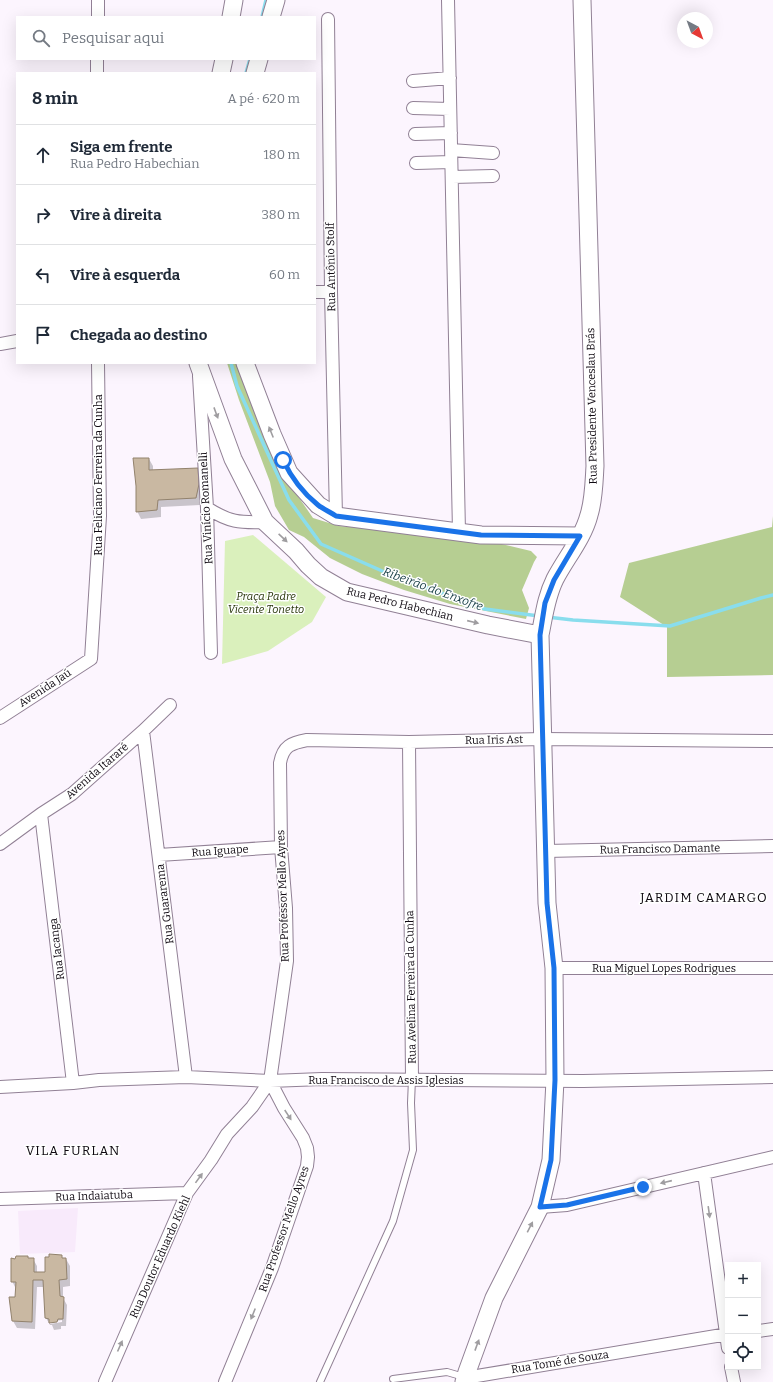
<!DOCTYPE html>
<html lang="pt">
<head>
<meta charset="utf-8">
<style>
	:root { --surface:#fff; --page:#f2f2f3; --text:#1f2937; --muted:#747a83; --line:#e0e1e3 }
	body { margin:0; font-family:Bitter,serif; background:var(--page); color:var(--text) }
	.controls { position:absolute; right:12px; bottom:12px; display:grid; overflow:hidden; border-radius:0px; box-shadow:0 4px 16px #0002 }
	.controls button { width:36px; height:36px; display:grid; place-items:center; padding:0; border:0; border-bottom:1px solid var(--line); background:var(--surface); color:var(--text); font:20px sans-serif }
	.compass { position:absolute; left:677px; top:12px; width:36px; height:36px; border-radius:50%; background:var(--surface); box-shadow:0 4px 16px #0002; rotate:139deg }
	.stop { position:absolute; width:12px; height:12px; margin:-9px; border:3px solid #1a73e8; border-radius:50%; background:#fff }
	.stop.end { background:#1a73e8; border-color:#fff; box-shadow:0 1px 4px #0008 }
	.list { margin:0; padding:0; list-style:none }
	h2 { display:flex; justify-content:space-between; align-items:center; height:52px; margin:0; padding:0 16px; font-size:17px }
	h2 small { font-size:13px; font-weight:400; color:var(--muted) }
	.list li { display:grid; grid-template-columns:26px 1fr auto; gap:12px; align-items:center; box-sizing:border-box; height:60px; padding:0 16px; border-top:1px solid var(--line) }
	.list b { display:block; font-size:15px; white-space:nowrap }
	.list p { margin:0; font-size:13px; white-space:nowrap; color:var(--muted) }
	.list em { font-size:13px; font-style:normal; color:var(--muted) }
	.icon { flex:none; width:22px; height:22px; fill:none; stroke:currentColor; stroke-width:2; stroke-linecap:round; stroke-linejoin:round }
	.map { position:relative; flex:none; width:773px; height:1382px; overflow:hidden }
	.search { position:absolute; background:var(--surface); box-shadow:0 4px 16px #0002; left:16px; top:16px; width:300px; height:44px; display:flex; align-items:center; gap:10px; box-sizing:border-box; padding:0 14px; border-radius:0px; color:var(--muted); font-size:15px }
	.panel { position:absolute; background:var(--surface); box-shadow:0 4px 16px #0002; left:16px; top:72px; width:300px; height:292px; border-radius:0px }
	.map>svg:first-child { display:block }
	.built { fill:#f8eafb }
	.green { fill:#daf0bc }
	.forest { fill:#b6ce92 }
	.shadow { fill:#0003; fill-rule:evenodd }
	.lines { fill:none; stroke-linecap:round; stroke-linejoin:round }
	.stream { stroke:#89dded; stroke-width:3.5 }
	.building { fill:#c9b8a2; stroke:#92826d }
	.lane-casing { stroke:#918095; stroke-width:8 }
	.street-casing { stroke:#918095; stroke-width:14 }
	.secondary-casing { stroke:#918095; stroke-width:19 }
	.lane { stroke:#fff; stroke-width:6 }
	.street { stroke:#fff; stroke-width:12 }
	.secondary { stroke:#fff; stroke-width:17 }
	.oneway { fill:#9f9da0 }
	.route { stroke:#1a73e8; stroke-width:5 }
	.labels { text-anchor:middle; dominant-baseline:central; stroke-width:3; stroke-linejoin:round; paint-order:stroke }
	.street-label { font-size:11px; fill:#0f0911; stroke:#fff }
	.park-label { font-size:11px; font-style:italic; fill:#28360a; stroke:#fff }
	.water-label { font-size:12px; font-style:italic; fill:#183f46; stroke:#fff }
	.quarter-label { font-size:13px; letter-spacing:1px; fill:#0f0911; stroke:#fff }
</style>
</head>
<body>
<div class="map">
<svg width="773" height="1382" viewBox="0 0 773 1382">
	<rect width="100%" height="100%" fill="#fcf5fe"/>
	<path class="built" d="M 78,1208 L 75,1252 L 20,1254 L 18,1211 Z"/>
	<path class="green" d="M 253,535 L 326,597 L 312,622 L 268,651 L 222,664 L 225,541 Z"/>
	<path class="forest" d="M 227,363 L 236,363 L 284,476 L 313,518 L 339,526 L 376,529 L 485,540 L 531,551 L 537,557 L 534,562 L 522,590 L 529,608 L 526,619 L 450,604 L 404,590 L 362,574 L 330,558 L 304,537 L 289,530 L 275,506 L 270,482 L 239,400 Z
		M 773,516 L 773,675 L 667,677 L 667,627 L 620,597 L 629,563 L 772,527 Z"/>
	<path class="shadow" d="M 149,459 L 153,466 L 153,470 L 197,469 L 201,476 L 203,492 L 200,505 L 161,507 L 161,517 L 141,519 L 137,511 Z
		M 61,1256 L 63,1259 L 66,1259 L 70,1266 L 70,1286 L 63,1287 L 63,1298 L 67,1305 L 66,1326 L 61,1326 L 61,1329 L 54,1330 L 52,1325 L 50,1325 L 46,1318 L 45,1287 L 37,1287 L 35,1329 L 17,1328 L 13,1321 L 16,1289 L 12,1281 L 16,1260 L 28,1257 L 29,1259 L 33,1259 L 37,1266 L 37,1273 L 46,1273 ZM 62,1320 L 62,1322 L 50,1324 L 50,1322 Z"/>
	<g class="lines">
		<path class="stream" d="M 262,17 L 266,0
			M 246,73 L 250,59
			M 231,363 L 237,386 L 289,500 L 321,544 L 389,574 L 485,609 L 539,616
			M 547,617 L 573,620 L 670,626 L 761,598 L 773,595"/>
	</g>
	<path class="building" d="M 133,458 L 149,458 L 149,470 L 198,468 L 199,484 L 196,498 L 158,500 L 157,510 L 136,512 L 136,486 Z
		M 49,1254 L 62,1255 L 62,1258 L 66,1258 L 67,1279 L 59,1280 L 60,1296 L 64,1297 L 63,1319 L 58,1319 L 57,1322 L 49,1323 L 49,1319 L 45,1318 L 43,1280 L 33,1280 L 32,1322 L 12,1321 L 9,1297 L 15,1297 L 16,1282 L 11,1282 L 11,1258 L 15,1259 L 16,1256 L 28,1256 L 28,1258 L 34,1258 L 34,1272 L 45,1272 L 45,1257 L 49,1257 Z"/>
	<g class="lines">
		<defs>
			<path id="lane" d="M 393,1379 L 447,1372 L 464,1377
				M 320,1382 L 393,1221 L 413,1150 L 411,1103 L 412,1079"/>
			<path id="street" d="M 448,0 L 459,532
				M 98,17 L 98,0
				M 328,19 L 331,292 L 336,516
				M 97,73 L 97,59
				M 413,81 L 450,78
				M 413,108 L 450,109
				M 415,134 L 451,133
				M 451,150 L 493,153
				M 416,163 L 451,162
				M 452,177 L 493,176
				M 315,292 L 331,292
				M 0,344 L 17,341
				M 199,376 L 207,508 L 211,653
				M 207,508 C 229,522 239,523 265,522
				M 0,718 L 91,659 L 100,516 L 98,363
				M 143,731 L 186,1077
				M 409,742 L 412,1079
				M 41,814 L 73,1083
				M 0,844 L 41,814 L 72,794 L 143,731 L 170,705
				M 546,851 L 773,846
				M 159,855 L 281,847
				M 554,968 L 773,968
				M 0,1087 L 73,1083 L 99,1080 L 186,1077 L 270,1081 L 322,1079 L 583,1081 L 773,1077
				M 704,1173 L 728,1348
				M 0,1199 L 187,1193
				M 540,1207 L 567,1205 L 773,1157
				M 758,1331 L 773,1329
				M 731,1367 L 734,1382
				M 465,1378 L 728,1334
				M 105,1382 L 187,1193 L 211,1160 L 227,1134 L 252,1107 L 270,1081
				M 225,1382 L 272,1268 L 307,1166 L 308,1157 L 307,1148 L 303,1138 L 284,1108 L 270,1081 L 287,961 L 286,908 L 281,847 L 280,763 C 283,746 291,743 307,740 L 409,742 L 543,739 L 773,741"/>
			<path id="secondary" d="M 231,17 L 234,0
				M 271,17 L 276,0
				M 221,73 L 224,59
				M 255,73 L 259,59
				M 198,363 L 233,459 L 265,522 L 296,551 L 308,565 L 321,577 L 347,592 L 488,625 L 540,635
				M 245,363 L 272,434 L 289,473 L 318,505 L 336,516 L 481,535 L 580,536
				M 464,1382 L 467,1372 L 494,1298 L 540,1207 L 551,1160 L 555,1080 L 554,968 L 547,903 L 540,635 C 544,616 546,597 555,579 C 566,558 583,538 589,515 C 594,499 594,482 595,466 L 582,0"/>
		</defs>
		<use href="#lane" class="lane-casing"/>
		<use href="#street" class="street-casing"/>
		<use href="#secondary" class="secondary-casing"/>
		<use href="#lane" class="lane"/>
		<use href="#street" class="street"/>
		<use href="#secondary" class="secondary"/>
	</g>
	<defs><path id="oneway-solid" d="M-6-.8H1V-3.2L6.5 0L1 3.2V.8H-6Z"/></defs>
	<g class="oneway">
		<use href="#oneway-solid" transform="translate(216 413) rotate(70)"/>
		<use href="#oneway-solid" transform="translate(271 432) rotate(-112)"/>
		<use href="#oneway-solid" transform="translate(283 538) rotate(43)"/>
		<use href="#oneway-solid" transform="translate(473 622) rotate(13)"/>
		<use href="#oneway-solid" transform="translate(288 1115) rotate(57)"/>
		<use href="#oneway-solid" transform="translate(199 1178) rotate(-54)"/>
		<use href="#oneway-solid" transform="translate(666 1182) rotate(167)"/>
		<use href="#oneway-solid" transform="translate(709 1212) rotate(82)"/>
		<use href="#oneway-solid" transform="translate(530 1227) rotate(-63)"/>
		<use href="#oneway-solid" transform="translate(253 1314) rotate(112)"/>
		<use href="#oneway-solid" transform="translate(477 1345) rotate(-70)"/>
		<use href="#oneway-solid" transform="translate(120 1346) rotate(-66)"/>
	</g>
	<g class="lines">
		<path class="route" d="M 283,460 C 291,477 303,493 318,505 C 323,509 330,512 336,516 L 481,535 L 580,536 L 554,580 L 545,603 L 540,635 L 547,903 L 554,968 L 555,1080 L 551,1160 L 540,1207 L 567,1205 L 643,1187"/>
	</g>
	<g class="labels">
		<g class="street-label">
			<text transform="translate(331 267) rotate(-91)">Rua Antônio Stolf</text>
			<text transform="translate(592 406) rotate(-91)">Rua Presidente Venceslau Brás</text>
			<text transform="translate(98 475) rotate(-90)">Rua Feliciano Ferreira da Cunha</text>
			<text transform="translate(206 508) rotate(-93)">Rua Vinício Romanelli</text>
			<text transform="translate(400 604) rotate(14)">Rua Pedro Habechian</text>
			<text transform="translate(45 688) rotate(-33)">Avenida Jaú</text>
			<text transform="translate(494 740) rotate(-1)">Rua Iris Ast</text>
			<text transform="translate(97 771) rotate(-41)">Avenida Itararé</text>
			<text transform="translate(660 849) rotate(-1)">Rua Francisco Damante</text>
			<text transform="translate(220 851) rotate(-4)">Rua Iguape</text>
			<text transform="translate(283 896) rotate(-92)">Rua Professor Mello Ayres</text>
			<text transform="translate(165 904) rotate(-97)">Rua Guararema</text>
			<text transform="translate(57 949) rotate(-97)">Rua Iacanga</text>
			<text x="664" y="968">Rua Miguel Lopes Rodrigues</text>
			<text transform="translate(411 987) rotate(-91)">Rua Avelina Ferreira da Cunha</text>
			<text x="386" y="1080">Rua Francisco de Assis Iglesias</text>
			<text transform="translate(94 1196) rotate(-2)">Rua Indaiatuba</text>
			<text transform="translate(284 1229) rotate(-71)">Rua Professor Mello Ayres</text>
			<text transform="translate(160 1257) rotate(-66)">Rua Doutor Eduardo Kiehl</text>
			<text transform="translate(560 1362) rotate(-9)">Rua Tomé de Souza</text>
		</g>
		<g class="park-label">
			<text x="266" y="596">Praça Padre<tspan x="266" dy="13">Vicente Tonetto</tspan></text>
		</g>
		<g class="water-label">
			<text transform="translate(433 589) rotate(20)">Ribeirão do Enxofre</text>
		</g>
		<g class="quarter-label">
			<text x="704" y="897">JARDIM CAMARGO</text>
			<text x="73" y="1150">VILA FURLAN</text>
		</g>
	</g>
</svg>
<div class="controls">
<button>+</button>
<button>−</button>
<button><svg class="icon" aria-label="locate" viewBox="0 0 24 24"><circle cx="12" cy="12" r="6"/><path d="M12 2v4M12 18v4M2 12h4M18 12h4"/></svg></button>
</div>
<svg class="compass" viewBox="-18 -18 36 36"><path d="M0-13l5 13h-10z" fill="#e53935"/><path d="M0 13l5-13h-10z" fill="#747a83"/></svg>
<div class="stop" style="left:283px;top:460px"></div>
<div class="stop end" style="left:643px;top:1187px"></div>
<div class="search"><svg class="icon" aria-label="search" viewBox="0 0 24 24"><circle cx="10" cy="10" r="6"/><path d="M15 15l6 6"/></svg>Pesquisar aqui</div>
<section class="panel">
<h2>8 min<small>A pé · 620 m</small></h2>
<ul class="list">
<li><svg class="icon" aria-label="ahead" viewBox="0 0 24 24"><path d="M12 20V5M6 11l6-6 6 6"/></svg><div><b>Siga em frente</b><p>Rua Pedro Habechian</p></div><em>180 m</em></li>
<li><svg class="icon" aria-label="right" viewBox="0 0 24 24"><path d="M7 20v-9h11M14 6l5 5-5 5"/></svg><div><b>Vire à direita</b></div><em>380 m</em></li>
<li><svg class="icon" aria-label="left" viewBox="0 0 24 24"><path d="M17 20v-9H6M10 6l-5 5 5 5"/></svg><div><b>Vire à esquerda</b></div><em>60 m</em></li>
<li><svg class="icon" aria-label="arrive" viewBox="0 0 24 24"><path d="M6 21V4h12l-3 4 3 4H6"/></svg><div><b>Chegada ao destino</b></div></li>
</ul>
</section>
</div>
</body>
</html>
